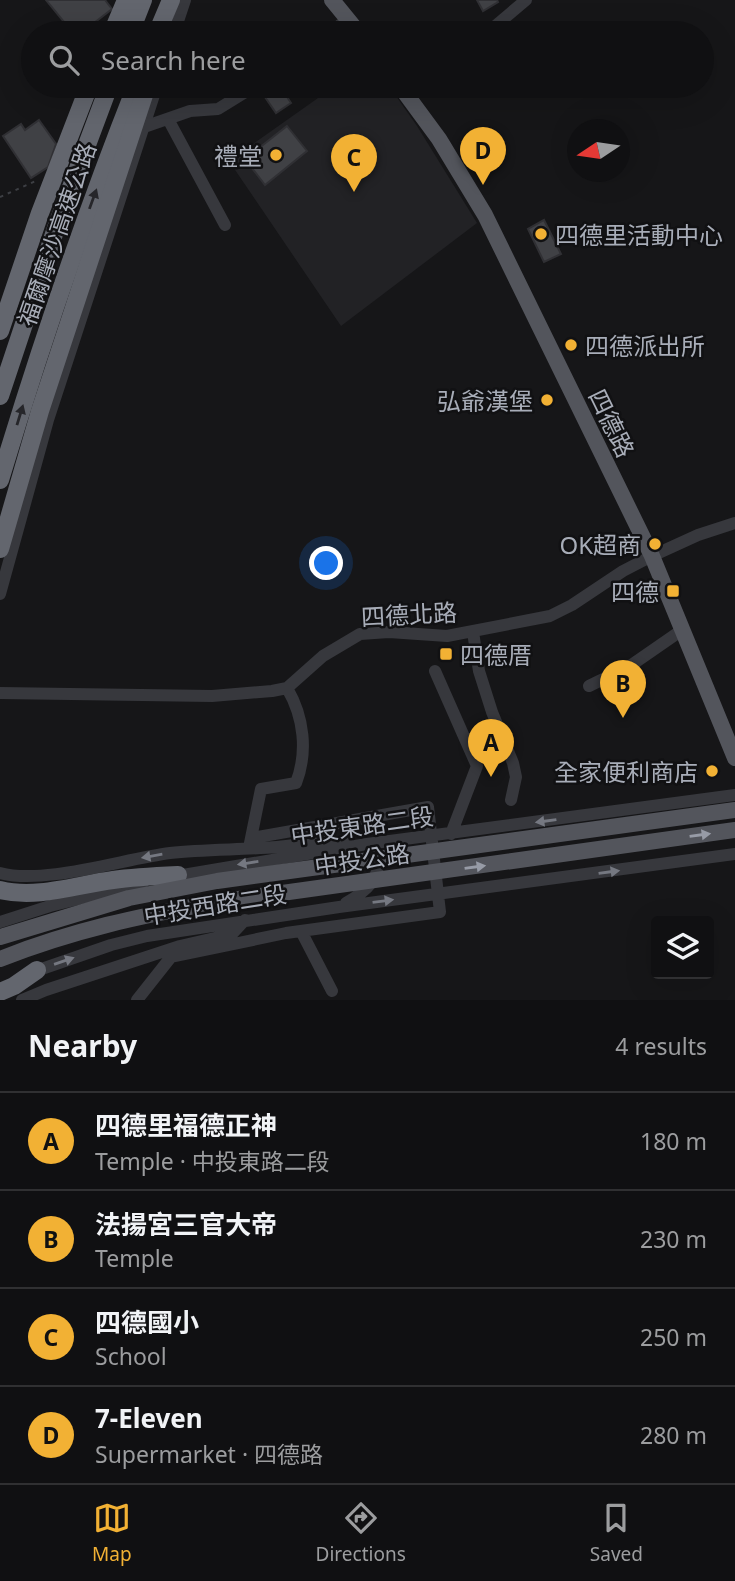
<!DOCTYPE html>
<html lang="en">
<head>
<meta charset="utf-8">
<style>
	:root { --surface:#101012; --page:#1e1e20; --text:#f1f3f6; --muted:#9c9d9f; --line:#303032; --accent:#f2b134 }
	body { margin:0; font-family:"Noto Sans","Noto Sans TC",sans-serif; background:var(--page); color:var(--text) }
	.controls { position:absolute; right:21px; bottom:21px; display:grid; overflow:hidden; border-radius:7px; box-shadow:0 7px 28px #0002 }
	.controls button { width:63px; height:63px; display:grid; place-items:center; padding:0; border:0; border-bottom:2px solid var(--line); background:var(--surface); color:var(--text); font:35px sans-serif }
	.compass { position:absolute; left:567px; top:119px; width:63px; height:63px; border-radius:50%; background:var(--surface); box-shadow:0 7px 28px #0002; rotate:257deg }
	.you { position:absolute; left:327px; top:564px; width:24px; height:24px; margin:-18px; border:5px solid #fff; border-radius:50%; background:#1a73e8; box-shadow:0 0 0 10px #1a73e833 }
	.badge { display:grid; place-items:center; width:46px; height:46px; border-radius:50%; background:var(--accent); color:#111; font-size:23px; font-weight:700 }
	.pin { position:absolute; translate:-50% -58px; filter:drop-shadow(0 2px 4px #0008) }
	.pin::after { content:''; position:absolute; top:37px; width:24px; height:21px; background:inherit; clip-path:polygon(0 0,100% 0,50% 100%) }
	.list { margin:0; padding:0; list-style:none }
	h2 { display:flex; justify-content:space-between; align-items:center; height:91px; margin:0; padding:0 28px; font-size:30px }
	h2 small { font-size:23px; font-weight:400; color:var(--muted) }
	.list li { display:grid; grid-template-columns:46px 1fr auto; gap:21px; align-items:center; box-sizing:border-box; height:98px; padding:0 28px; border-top:2px solid var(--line) }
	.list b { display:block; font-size:26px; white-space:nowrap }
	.list p { margin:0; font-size:23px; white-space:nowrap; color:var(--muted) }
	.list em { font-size:23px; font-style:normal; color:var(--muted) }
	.icon { flex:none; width:38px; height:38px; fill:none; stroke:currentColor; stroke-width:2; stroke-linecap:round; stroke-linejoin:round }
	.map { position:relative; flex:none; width:735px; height:1000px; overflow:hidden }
	.search { position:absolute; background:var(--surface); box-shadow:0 7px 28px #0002; left:21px; right:21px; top:21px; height:77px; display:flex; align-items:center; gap:18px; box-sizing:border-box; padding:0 24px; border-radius:38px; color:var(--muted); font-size:26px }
	.sheet { height:483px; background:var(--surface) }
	nav { display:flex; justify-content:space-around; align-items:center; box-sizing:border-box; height:98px; border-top:2px solid var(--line); background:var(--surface); font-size:19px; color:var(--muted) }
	nav a { display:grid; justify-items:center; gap:4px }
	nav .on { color:var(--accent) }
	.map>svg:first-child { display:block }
	.built { fill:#222225 }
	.building { fill:#404145; stroke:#303034; stroke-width:2 }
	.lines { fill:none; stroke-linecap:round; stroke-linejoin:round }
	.path { stroke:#3d3f44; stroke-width:2; stroke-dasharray:3.5 5; stroke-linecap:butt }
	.minor { stroke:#37383d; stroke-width:12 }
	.major { stroke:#53555c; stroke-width:16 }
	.highway { stroke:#63666e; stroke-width:18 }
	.major-bridge { stroke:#53555c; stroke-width:16 }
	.highway-bridge { stroke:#63666e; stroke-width:18 }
	.oneway { fill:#26262a }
	.oneway2 { fill:#757881 }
	.oneway3 { fill:#979ba6 }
	.poi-dot { fill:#f2b134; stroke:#111113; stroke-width:2.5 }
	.labels { text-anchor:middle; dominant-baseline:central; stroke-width:5; stroke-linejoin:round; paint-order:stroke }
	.poi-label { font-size:24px; fill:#a8adb8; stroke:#111113; text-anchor:end }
	.street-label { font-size:24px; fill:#a8adb8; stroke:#111113 }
</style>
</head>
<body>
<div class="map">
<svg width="735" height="1000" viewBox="0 0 735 1000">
	<rect width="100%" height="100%" fill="#161618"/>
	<path class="built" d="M 335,86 L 389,86 L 417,126 L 477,223 L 341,326 L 229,161 Z"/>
	<path class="building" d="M 46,0 L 105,0 L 112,9 L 81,33 L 73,33 Z
		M 477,0 L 497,0 L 498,2 L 483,11 Z
		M 260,86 L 280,86 L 291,103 L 276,113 L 258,87 Z
		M 39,120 L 56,144 L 48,167 L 31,178 L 3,136 L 21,124 L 25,130 Z
		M 287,126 L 307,151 L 265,185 L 245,159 Z
		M 544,220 L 561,254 L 544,262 L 528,229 Z"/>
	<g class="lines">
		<path class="path" d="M 0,197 L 38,180"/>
		<path class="minor" d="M 174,33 L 185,0
			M 329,33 L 348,19
			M 487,33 L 526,0
			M 408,95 L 420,86
			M 168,119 L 225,225
			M 144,127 L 190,111 L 218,109 L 255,86
			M 0,594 L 48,420 L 157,86
			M 473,632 L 479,671 L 492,712 L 513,763 L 516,777 L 511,800
			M 435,671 L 477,766 L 451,834
			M 589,686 L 630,666 L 682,630
			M 0,693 L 212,696 L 272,691 L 287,688 L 323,656 L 360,634 L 389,632 L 447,636 L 550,616 L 572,605 L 623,571 L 652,556 L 698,535 L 735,523
			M 250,843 L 261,789 L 296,783 C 308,752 304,717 287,688
			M 0,873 C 44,885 123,859 170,853 C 205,849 242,850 277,847 C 301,845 323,840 347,842
			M 171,877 L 367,844 L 735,795
			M 346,903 C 365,892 385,877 375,852
			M 0,922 L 50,906 L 143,883
			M 301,931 L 332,991
			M 30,973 L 111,945 L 147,936 L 339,907 L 735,854
			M 22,1000 L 46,990 L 180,946 L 232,934 L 245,920
			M 137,1000 L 171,957 L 286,933 L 440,912 L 428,807 L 252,838"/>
		<path class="major" d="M 332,0 L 359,33
			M 400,86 L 439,139 L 485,215 L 652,556 L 735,758"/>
		<path class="highway" d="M 112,33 L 126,0
			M 130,33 L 143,0
			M 157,33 L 171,0
			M 0,331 L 40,213 L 89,86
			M 0,396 L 57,225 L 109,86
			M 0,480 C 40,347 85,215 136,86
			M 0,890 C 37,899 76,885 113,880 C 134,877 156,876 178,875
			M 0,992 L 14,986 L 37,970"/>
		<path class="major-bridge" d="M 0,937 L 129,898 L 217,881 L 735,810
			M 0,959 C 73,930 140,916 217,902 L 735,830"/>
		<path class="highway-bridge" d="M 0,549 L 40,411 L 147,86"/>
	</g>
	<defs><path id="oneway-solid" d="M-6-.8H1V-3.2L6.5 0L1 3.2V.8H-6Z" transform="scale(1.75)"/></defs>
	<g class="oneway">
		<use href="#oneway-solid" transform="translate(93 199) rotate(-70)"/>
		<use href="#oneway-solid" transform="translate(20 415) rotate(-73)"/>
	</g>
	<g class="oneway2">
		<use href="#oneway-solid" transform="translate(546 821) rotate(172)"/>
		<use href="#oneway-solid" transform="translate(152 856) rotate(170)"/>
		<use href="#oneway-solid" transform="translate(248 863) rotate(171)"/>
		<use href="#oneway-solid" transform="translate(609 872) rotate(-8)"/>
		<use href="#oneway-solid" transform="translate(383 901) rotate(-7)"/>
		<use href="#oneway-solid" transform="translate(64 961) rotate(-19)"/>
	</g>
	<g class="oneway3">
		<use href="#oneway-solid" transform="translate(700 835) rotate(-8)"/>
		<use href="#oneway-solid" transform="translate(475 867) rotate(-8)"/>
	</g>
	<g class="poi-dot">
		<circle cx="276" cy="155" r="7"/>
		<circle cx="541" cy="234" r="7"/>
		<circle cx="571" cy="345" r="7"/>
		<circle cx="547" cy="400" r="7"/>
		<circle cx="655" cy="544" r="7"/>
		<rect x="666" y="584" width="14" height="14" rx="3.5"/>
		<rect x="439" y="647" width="14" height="14" rx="3.5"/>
		<circle cx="712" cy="771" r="7"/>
	</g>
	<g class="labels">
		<g class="poi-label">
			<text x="262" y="155">禮堂</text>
			<text x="555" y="234" text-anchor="start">四德里活動中心</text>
			<text x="585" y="345" text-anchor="start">四德派出所</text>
			<text x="533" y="400">弘爺漢堡</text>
			<text x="641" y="544">OK超商</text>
			<text x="659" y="591">四德</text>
			<text x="460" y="654" text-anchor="start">四德厝</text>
			<text x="698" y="771">全家便利商店</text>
		</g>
		<g class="street-label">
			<text transform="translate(56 234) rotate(-71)">福爾摩沙高速公路</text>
			<text transform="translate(612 423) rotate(64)">四德路</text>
			<text transform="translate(409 614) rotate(-3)">四德北路</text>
			<text transform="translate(362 825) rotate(-8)">中投東路二段</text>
			<text transform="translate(362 859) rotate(-8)">中投公路</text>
			<text transform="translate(215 904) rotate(-9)">中投西路二段</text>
		</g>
	</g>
</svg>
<div class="controls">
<button><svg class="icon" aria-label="layers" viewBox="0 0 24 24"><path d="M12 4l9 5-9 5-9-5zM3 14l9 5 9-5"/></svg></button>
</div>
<svg class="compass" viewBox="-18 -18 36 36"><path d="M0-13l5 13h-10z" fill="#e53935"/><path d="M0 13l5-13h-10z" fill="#9c9d9f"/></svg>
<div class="you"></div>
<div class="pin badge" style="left:491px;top:777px">A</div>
<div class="pin badge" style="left:623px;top:718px">B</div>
<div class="pin badge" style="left:354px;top:192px">C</div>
<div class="pin badge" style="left:483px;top:185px">D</div>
<div class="search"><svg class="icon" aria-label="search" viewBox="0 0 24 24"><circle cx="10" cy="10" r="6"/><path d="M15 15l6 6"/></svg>Search here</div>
</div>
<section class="sheet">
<h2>Nearby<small>4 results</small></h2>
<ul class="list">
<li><span class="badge">A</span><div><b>四德里福德正神</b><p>Temple · 中投東路二段</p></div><em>180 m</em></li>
<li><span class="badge">B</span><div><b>法揚宮三官大帝</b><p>Temple</p></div><em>230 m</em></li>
<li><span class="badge">C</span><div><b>四德國小</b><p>School</p></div><em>250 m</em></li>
<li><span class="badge">D</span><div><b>7-Eleven</b><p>Supermarket · 四德路</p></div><em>280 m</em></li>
</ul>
</section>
<nav>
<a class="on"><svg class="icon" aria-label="map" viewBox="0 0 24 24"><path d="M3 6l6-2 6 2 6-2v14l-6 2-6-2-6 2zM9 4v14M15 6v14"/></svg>Map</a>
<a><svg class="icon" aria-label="directions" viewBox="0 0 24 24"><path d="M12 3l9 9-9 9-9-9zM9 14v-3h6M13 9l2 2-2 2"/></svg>Directions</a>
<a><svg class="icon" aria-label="saved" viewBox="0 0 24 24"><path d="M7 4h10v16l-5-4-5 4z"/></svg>Saved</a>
</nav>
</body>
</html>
